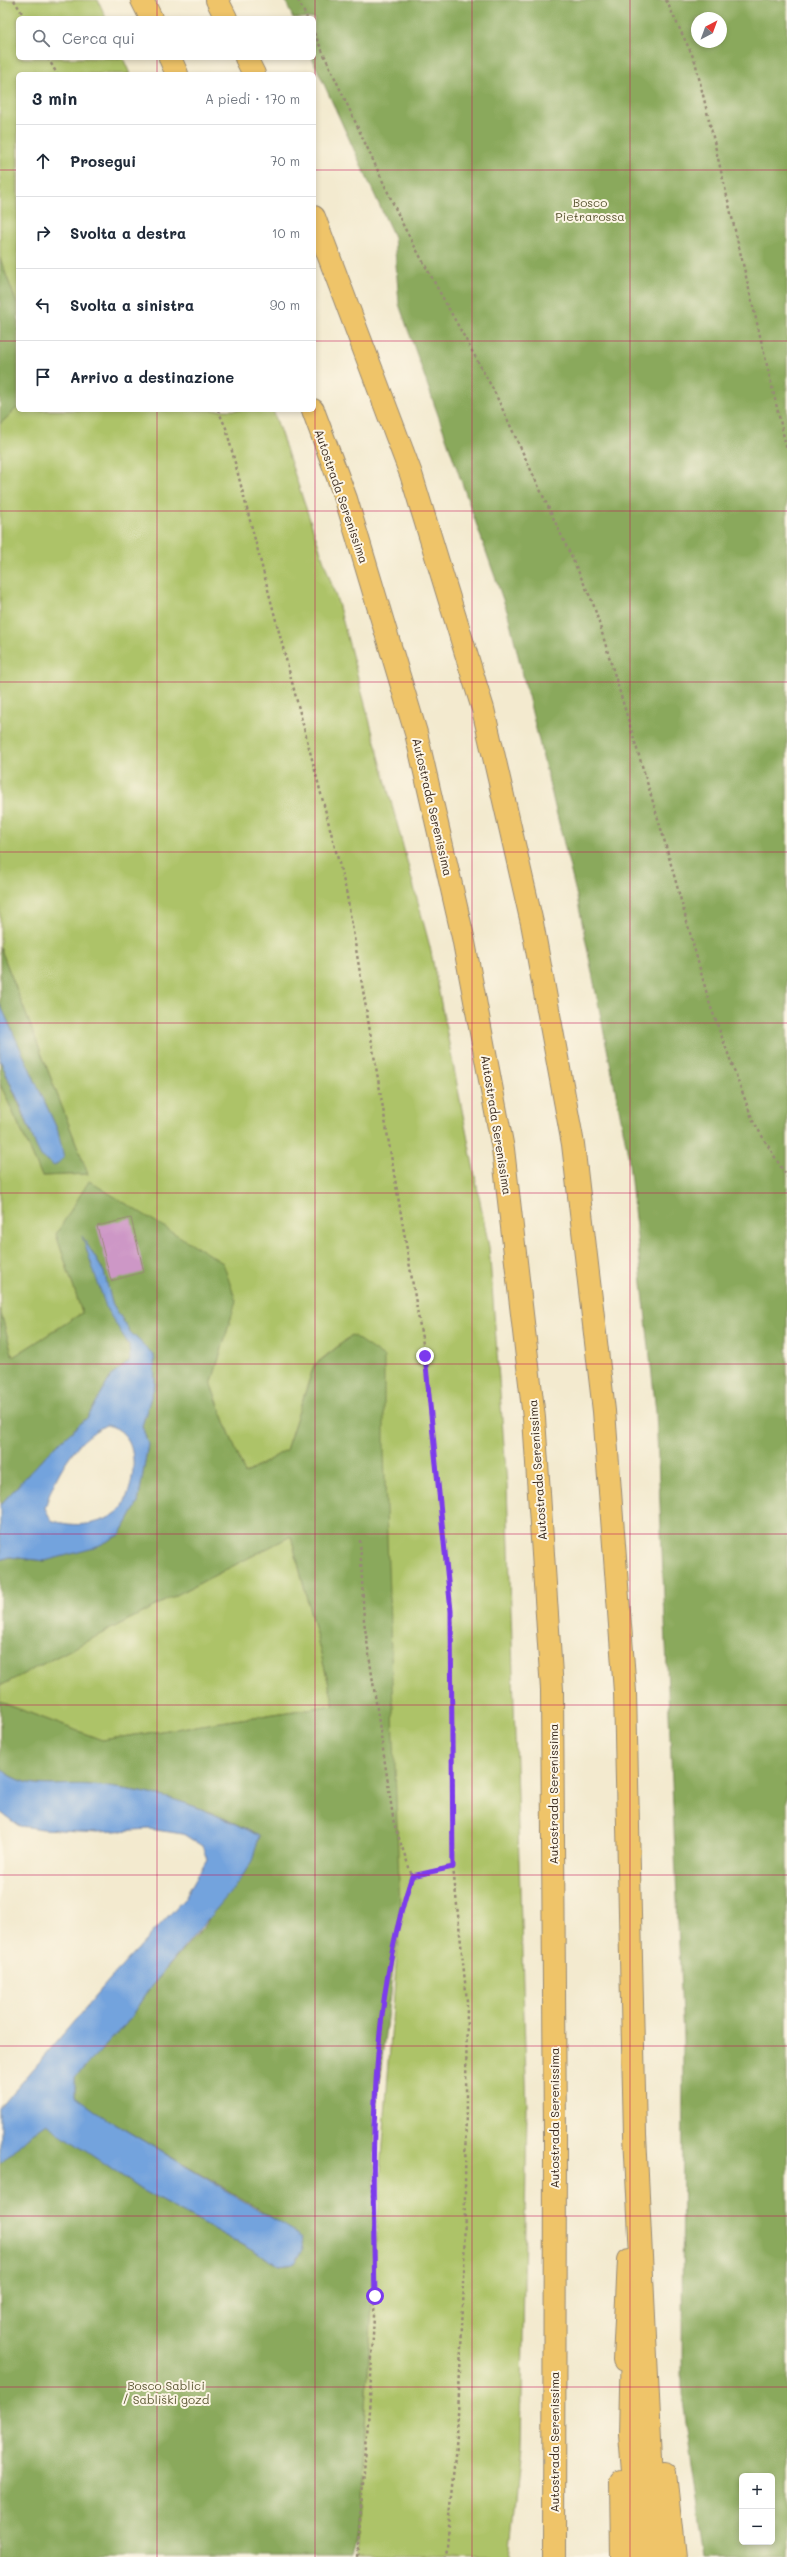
<!DOCTYPE html>
<html lang="it">
<head>
<meta charset="utf-8">
<style>
	:root { --surface:#fff; --page:#f2f2f3; --text:#1f2937; --muted:#747a83; --line:#e0e1e3 }
	body { margin:0; font-family:Mali,sans-serif; background:var(--page); color:var(--text) }
	.controls { position:absolute; right:12px; bottom:12px; display:grid; overflow:hidden; border-radius:6px; box-shadow:0 2px 6px #0003 }
	.controls button { width:36px; height:36px; display:grid; place-items:center; padding:0; border:0; border-bottom:1px solid var(--line); background:var(--surface); color:var(--text); font:20px sans-serif }
	.compass { position:absolute; left:691px; top:12px; width:36px; height:36px; border-radius:50%; background:var(--surface); box-shadow:0 2px 6px #0003; rotate:41deg }
	.stop { position:absolute; width:12px; height:12px; margin:-9px; border:3px solid #7c3aed; border-radius:50%; background:#fff }
	.stop.end { background:#7c3aed; border-color:#fff; box-shadow:0 1px 4px #0008 }
	.list { margin:0; padding:0; list-style:none }
	h2 { display:flex; justify-content:space-between; align-items:center; height:52px; margin:0; padding:0 16px; font-size:17px }
	h2 small { font-size:13px; font-weight:400; color:var(--muted) }
	.list li { display:grid; grid-template-columns:26px 1fr auto; gap:12px; align-items:center; box-sizing:border-box; height:72px; padding:0 16px; border-top:1px solid var(--line) }
	.list b { display:block; font-size:15px; white-space:nowrap }
	.list em { font-size:13px; font-style:normal; color:var(--muted) }
	.icon { flex:none; width:22px; height:22px; fill:none; stroke:currentColor; stroke-width:2; stroke-linecap:round; stroke-linejoin:round }
	.map { position:relative; flex:none; width:787px; height:2557px; overflow:hidden }
	.search { position:absolute; background:var(--surface); box-shadow:0 2px 6px #0003; left:16px; top:16px; width:300px; height:44px; display:flex; align-items:center; gap:10px; box-sizing:border-box; padding:0 14px; border-radius:6px; color:var(--muted); font-size:15px }
	.panel { position:absolute; background:var(--surface); box-shadow:0 2px 6px #0003; left:16px; top:72px; width:300px; height:340px; border-radius:6px }
	.map>svg:first-child { display:block }
	.green { fill:#adc368; stroke:#747643 }
	.forest { fill:#8aa95c; stroke:#626a3d; fill-rule:evenodd }
	.water { fill:#73a3dd; stroke:#57667e; fill-rule:evenodd }
	.building { fill:#cd97c6 }
	.lines { fill:none; stroke-linecap:round; stroke-linejoin:round }
	.motorway-casing { stroke:#978a76; stroke-width:24 }
	.path { stroke:#978a76; stroke-width:2.5; stroke-dasharray:3 3; stroke-linecap:butt }
	.motorway { stroke:#efc469; stroke-width:22 }
	.route { stroke:#7c3aed; stroke-width:5 }
	.grid { fill:none; stroke:#c2185b; stroke-width:1; stroke-opacity:0.55 }
	.labels { text-anchor:middle; dominant-baseline:central; stroke-width:4; stroke-linejoin:round; paint-order:stroke }
	.park-label { font-size:12px; fill:#5d5834; stroke:#fcf5e5 }
	.street-label { font-size:12px; fill:#3b2a1e; stroke:#fcf5e5 }
</style>
</head>
<body>
<div class="map">
<svg width="787" height="2557" viewBox="0 0 787 2557">
	<rect width="100%" height="100%" fill="#fcf5e5"/>
	<filter id="ink" filterUnits="userSpaceOnUse"><feTurbulence type="fractalNoise" baseFrequency=".025" numOctaves="2"/><feDisplacementMap in="SourceGraphic" scale="8" xChannelSelector="R" yChannelSelector="G"/><feConvolveMatrix kernelMatrix="1 2 1 2 8 2 1 2 1" color-interpolation-filters="sRGB"/></filter>
	<filter id="wash" filterUnits="userSpaceOnUse"><feTurbulence type="fractalNoise" baseFrequency=".012" numOctaves="4" result="noise"/><feDisplacementMap in="SourceGraphic" scale="16" xChannelSelector="R" yChannelSelector="G"/><feGaussianBlur stdDeviation="0.9" result="paint"/><feColorMatrix in="noise" values="0 0 0 0 0 0 0 0 0 0 0 0 0 0 0 0 0 1.4 0 .05"/><feComposite in="paint" operator="in"/></filter>
	<g filter="url(#wash)">
		<rect width="100%" height="100%" fill="#f3eacf"/>
		<path class="green" d="M 0,0 L 98,0 L 106,18 L 18,18 L 18,58 L 123,58 L 130,74 L 18,74 L 18,307 L 0,258 Z
			M 18,407 L 18,410 L 273,410 L 338,603 L 430,947 L 489,1247 L 507,1485 L 527,2109 L 521,2451 L 510,2557 L 355,2557 L 359,2534 L 374,2266 L 400,1912 L 372,1513 L 352,1335 L 314,1365 L 286,1450 L 245,1474 L 211,1385 L 236,1301 L 56,1234 L 82,1313 L 13,1357 L 0,1310 L 0,1084 L 42,1176 L 88,1174 L 0,947 L 0,424 Z
			M 291,1536 L 334,1705 L 102,1740 L 0,1702 L 0,1686 Z"/>
		<path class="forest" d="M 285,0 L 787,0 L 787,2557 L 705,2557 L 682,2394 L 683,2039 L 656,1412 L 628,1154 L 577,897 L 508,614 L 399,304 L 394,237 L 312,58 L 314,58 L 314,18 L 293,18 ZM 697,18 L 721,18 L 721,42 L 697,42 ZM 742,2476 L 772,2476 L 772,2542 L 742,2542 Z
			M 0,258 L 18,307 L 18,407 L 0,424 Z
			M 0,947 L 88,1174 L 42,1176 L 0,1084 L 0,1060 L 41,1156 L 58,1131 L 0,1004 Z
			M 89,1181 L 223,1263 L 236,1301 L 211,1385 L 245,1474 L 286,1450 L 314,1366 L 352,1335 L 384,1357 L 384,1451 L 400,1912 L 375,2116 L 374,2266 L 359,2534 L 351,2557 L 0,2557 L 0,2164 L 27,2138 L 47,2123 L 141,2190 L 279,2265 L 295,2263 L 301,2238 L 258,2208 L 105,2118 L 75,2097 L 75,2078 L 126,2024 L 149,1989 L 205,1925 L 259,1836 C 231,1820 192,1803 160,1796 C 138,1791 113,1787 90,1785 C 57,1782 29,1793 0,1768 L 0,1702 L 102,1740 L 334,1705 L 291,1536 L 0,1686 L 0,1560 L 10,1557 L 45,1561 L 120,1535 L 138,1503 L 148,1444 L 142,1426 L 155,1384 L 154,1355 L 130,1332 L 112,1303 L 104,1272 L 83,1238 L 121,1331 L 129,1345 L 130,1361 L 111,1376 L 88,1417 L 50,1451 L 0,1505 L 0,1310 L 13,1357 L 82,1313 L 56,1234 Z"/>
		<path class="water" d="M 0,1004 L 58,1131 L 64,1158 L 54,1166 L 41,1156 L 36,1146 L 22,1109 L 0,1060 Z
			M 82,1236 L 104,1272 L 112,1303 L 130,1332 L 154,1355 L 155,1384 L 142,1426 L 148,1444 L 138,1503 L 120,1535 L 94,1548 L 45,1561 L 10,1557 L 0,1560 L 0,1505 L 50,1451 L 88,1417 L 111,1376 L 130,1361 L 129,1345 L 107,1310 ZM 106,1425 C 138,1430 137,1471 127,1496 C 125,1500 124,1506 121,1509 C 103,1526 73,1528 51,1520 L 45,1508 C 55,1475 74,1440 106,1425 Z
			M 0,1768 C 29,1793 57,1782 90,1785 C 113,1787 138,1791 160,1796 C 192,1803 231,1821 259,1836 L 252,1862 L 234,1888 L 149,1989 L 126,2024 L 75,2078 L 75,2096 L 105,2118 L 292,2230 L 301,2238 L 303,2250 L 295,2263 L 279,2265 L 141,2190 L 47,2124 L 27,2138 L 0,2164 L 0,2108 L 110,1979 L 184,1899 L 207,1859 L 202,1846 L 183,1834 L 149,1829 L 98,1832 L 43,1829 L 19,1826 L 0,1812 Z"/>
		<g id="blocks">
			<path class="building" d="M 131,1218 L 144,1272 L 111,1281 L 97,1226 Z"/>
		</g>
	</g>
	<g filter="url(#ink)">
		<use href="#blocks" fill-opacity="0" stroke="#978a76" stroke-width="1"/>
		<g class="lines">
			<defs>
				<path id="motorway" d="M 142,0 L 151,18
					M 217,0 L 226,18
					M 170,58 L 177,74
					M 246,58 L 254,74
					M 314,217 L 411,474 L 483,709 L 532,923 L 573,1144 L 604,1411 L 625,1692 L 635,2135 L 654,2518 L 659,2557
					M 313,410 L 346,499 L 416,733 L 463,937 L 503,1149 L 534,1418 L 552,1690 L 555,2137 L 554,2557
					M 632,2344 L 630,2435 L 640,2557
					M 624,2360 L 629,2260
					M 665,2473 L 674,2557
					M 621,2482 L 622,2557"/>
			</defs>
			<use href="#motorway" class="motorway-casing"/>
			<path class="path" d="M 14,0 L 25,18
				M 298,0 L 307,18
				M 666,0 L 695,61 L 787,450
				M 314,33 L 404,227 L 494,391 L 593,603 L 662,832 L 710,1005 L 753,1121 L 787,1177
				M 48,58 L 57,74
				M 218,410 L 226,428 L 346,890 L 425,1356 L 451,1611 L 453,1867 L 467,2001 L 464,2283 L 457,2436 L 445,2557
				M 360,1540 L 364,1621 L 394,1824 L 412,1876
				M 357,2557 L 370,2398 L 375,2295 L 372,2180 L 377,2085 L 386,1989 L 400,1912 L 412,1876 L 453,1867"/>
			<use href="#motorway" class="motorway"/>
		</g>
	</g>
	<g class="lines" filter="url(#ink)">
		<path class="route" d="M 375,2296 C 372,2157 368,2008 412,1876 L 453,1867 L 451,1611 L 425,1356"/>
	</g>
	<path class="grid" d="M 157,0 L 157,18M 315,0 L 315,2557M 472,0 L 472,2557M 630,0 L 630,2557M 157,58 L 157,74M 0,170 L 18,170M 314,170 L 787,170M 0,341 L 18,341M 314,341 L 787,341M 157,410 L 157,2557M 0,511 L 787,511M 0,682 L 787,682M 0,852 L 787,852M 0,1023 L 787,1023M 0,1193 L 787,1193M 0,1364 L 787,1364M 0,1534 L 787,1534M 0,1705 L 787,1705M 0,1875 L 787,1875M 0,2046 L 787,2046M 0,2216 L 787,2216M 0,2387 L 787,2387"/>
	<g class="labels">
		<g class="park-label">
			<text x="590" y="202">Bosco<tspan x="590" dy="14">Pietrarossa</tspan></text>
			<text x="166" y="2385">Bosco Sablici<tspan x="166" dy="14">/ Sabliški gozd</tspan></text>
		</g>
		<g class="street-label">
			<text transform="translate(342 496) rotate(71)">Autostrada Serenissima</text>
			<text transform="translate(433 807) rotate(77)">Autostrada Serenissima</text>
			<text transform="translate(497 1125) rotate(81)">Autostrada Serenissima</text>
			<text transform="translate(537 1470) rotate(-94)">Autostrada Serenissima</text>
			<text transform="translate(553 1794) rotate(-90)">Autostrada Serenissima</text>
			<text transform="translate(554 2118) rotate(-90)">Autostrada Serenissima</text>
			<text transform="translate(554 2442) rotate(-90)">Autostrada Serenissima</text>
		</g>
	</g>
</svg>
<div class="controls">
<button>+</button>
<button>−</button>
</div>
<svg class="compass" viewBox="-18 -18 36 36"><path d="M0-13l5 13h-10z" fill="#e53935"/><path d="M0 13l5-13h-10z" fill="#747a83"/></svg>
<div class="stop" style="left:375px;top:2296px"></div>
<div class="stop end" style="left:425px;top:1356px"></div>
<div class="search"><svg class="icon" aria-label="search" viewBox="0 0 24 24"><circle cx="10" cy="10" r="6"/><path d="M15 15l6 6"/></svg>Cerca qui</div>
<section class="panel">
<h2>3 min<small>A piedi · 170 m</small></h2>
<ul class="list">
<li><svg class="icon" aria-label="ahead" viewBox="0 0 24 24"><path d="M12 20V5M6 11l6-6 6 6"/></svg><div><b>Prosegui</b></div><em>70 m</em></li>
<li><svg class="icon" aria-label="right" viewBox="0 0 24 24"><path d="M7 20v-9h11M14 6l5 5-5 5"/></svg><div><b>Svolta a destra</b></div><em>10 m</em></li>
<li><svg class="icon" aria-label="left" viewBox="0 0 24 24"><path d="M17 20v-9H6M10 6l-5 5 5 5"/></svg><div><b>Svolta a sinistra</b></div><em>90 m</em></li>
<li><svg class="icon" aria-label="arrive" viewBox="0 0 24 24"><path d="M6 21V4h12l-3 4 3 4H6"/></svg><div><b>Arrivo a destinazione</b></div></li>
</ul>
</section>
</div>
</body>
</html>
